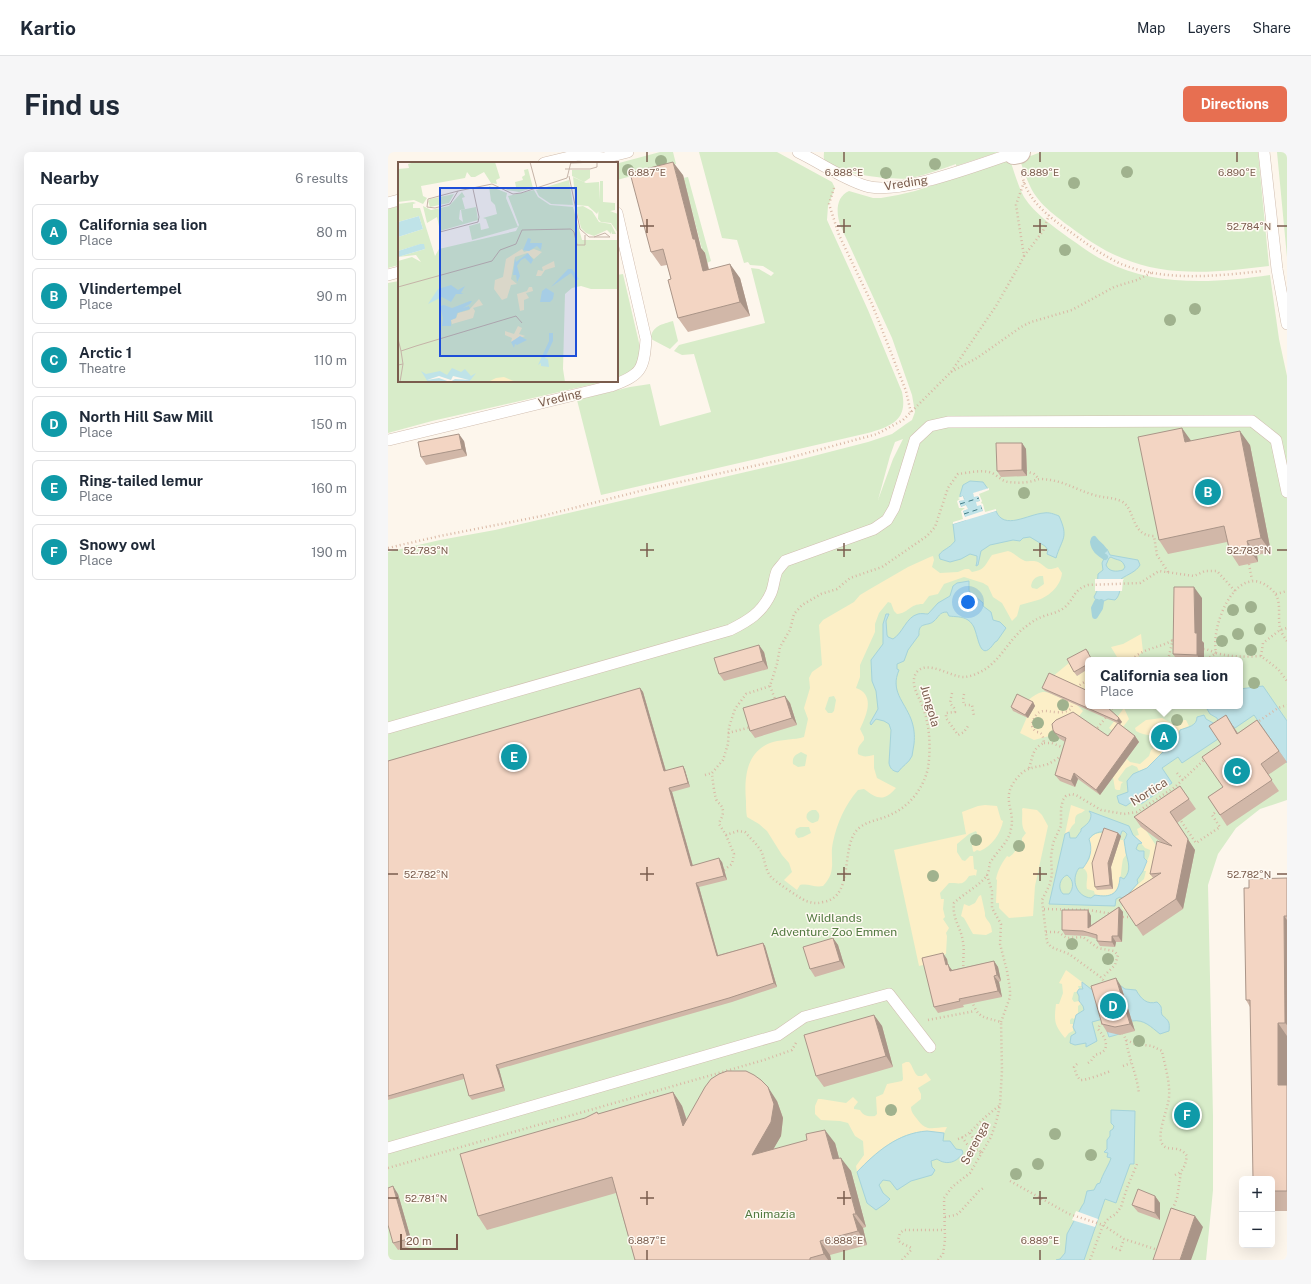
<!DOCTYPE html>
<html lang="en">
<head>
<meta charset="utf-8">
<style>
	:root { --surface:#fff; --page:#f6f6f7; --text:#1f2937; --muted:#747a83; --line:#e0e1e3; --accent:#e76f51 }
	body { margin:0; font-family:"Public Sans",sans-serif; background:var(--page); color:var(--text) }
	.controls { position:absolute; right:12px; bottom:12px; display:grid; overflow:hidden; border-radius:6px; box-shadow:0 4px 16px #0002 }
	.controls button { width:36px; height:36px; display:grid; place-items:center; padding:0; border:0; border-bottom:1px solid var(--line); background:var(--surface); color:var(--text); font:20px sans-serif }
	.scale { position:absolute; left:12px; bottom:10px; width:58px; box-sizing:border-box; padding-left:4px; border:2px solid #7a5c4d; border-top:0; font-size:11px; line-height:14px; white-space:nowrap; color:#7a5c4d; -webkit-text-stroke:3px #fffaf3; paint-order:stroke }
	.you { position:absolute; left:580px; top:450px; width:14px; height:14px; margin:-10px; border:3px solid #fff; border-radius:50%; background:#1a73e8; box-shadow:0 0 0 6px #1a73e833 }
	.badge { display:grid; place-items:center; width:26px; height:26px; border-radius:50%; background:var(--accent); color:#fff; font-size:13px; font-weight:700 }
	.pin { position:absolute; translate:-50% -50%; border:2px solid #fff; box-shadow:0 1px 4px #0006 }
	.popup { position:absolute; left:697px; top:505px; width:158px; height:52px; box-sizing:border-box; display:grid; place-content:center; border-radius:6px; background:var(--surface); filter:drop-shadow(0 1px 3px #0005); font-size:13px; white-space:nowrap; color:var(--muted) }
	.popup b { font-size:15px; color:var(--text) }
	.popup::after { content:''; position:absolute; left:50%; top:100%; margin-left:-8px; border:8px solid transparent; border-top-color:var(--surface) }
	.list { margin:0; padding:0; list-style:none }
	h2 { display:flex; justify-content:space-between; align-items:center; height:52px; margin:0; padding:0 16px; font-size:17px }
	h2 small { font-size:13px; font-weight:400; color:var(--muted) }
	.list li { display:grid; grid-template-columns:26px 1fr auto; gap:12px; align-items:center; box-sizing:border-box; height:56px; margin:0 8px 8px; padding:0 8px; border:1px solid var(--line); border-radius:6px }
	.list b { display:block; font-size:15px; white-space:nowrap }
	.list p { margin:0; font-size:13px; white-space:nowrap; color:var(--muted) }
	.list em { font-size:13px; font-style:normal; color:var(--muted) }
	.map { position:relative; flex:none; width:899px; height:1108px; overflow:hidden; border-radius:6px }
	header { display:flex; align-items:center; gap:24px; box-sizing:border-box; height:56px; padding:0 20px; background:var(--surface); border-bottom:1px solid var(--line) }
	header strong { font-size:19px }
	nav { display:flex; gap:22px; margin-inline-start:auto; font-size:14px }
	.intro { display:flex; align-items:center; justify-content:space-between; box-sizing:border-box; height:96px; padding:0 24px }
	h1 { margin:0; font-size:28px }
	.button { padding:10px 18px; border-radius:6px; background:var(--accent); color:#fff; font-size:14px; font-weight:700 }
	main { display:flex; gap:24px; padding:0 24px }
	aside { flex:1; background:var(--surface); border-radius:6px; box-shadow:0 4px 16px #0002 }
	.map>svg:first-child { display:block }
	.green { fill:#d8ecc9; fill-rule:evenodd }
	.sand { fill:#fcefc7; fill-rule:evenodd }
	.water { fill:#bfe3e8; stroke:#a5d3da; fill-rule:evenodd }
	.pier { fill:#fdf6ec }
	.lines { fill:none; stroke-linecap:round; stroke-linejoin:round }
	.stream { stroke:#a5d3da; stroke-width:6 }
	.ferry { stroke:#437c86; stroke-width:1; stroke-dasharray:5 4; stroke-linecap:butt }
	.service-casing { stroke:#d1beb0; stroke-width:12 }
	.minor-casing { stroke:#d1beb0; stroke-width:24 }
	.path { stroke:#d9b8a5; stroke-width:2.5; stroke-dasharray:1 3; stroke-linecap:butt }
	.service { stroke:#fff; stroke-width:11 }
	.minor { stroke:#fff; stroke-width:22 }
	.tree { fill:#a0b28e }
	.wall { fill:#d1b7a8 }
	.shaded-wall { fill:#aa9588 }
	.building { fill:#f3d5c3; stroke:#aa9588 }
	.ticks { fill:none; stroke:#7a5c4d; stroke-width:1.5 }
	.labels { text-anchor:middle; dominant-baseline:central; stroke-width:3; stroke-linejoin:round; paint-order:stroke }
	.street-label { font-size:12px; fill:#7a5c4d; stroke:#fffaf3 }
	.park-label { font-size:12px; fill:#537a41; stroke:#fffaf3 }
	.inset-road { fill:none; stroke:#c5b3a7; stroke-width:1 }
	.view { fill:#1d4ed8; fill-opacity:0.15; stroke:#1d4ed8; stroke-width:2 }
	.inset-edge { fill:none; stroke:#7a5c4d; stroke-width:2 }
	.ticks-label { font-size:10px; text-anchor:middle; fill:#7a5c4d; stroke:#fffaf3; stroke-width:3; stroke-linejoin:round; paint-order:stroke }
</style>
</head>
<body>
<header>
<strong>Kartio</strong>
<nav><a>Map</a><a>Layers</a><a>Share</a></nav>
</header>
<div class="intro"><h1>Find us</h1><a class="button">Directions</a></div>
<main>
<aside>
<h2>Nearby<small>6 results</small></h2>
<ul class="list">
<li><span class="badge" style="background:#0f9aa8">A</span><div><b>California sea lion</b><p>Place</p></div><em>80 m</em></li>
<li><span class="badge" style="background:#0f9aa8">B</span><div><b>Vlindertempel</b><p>Place</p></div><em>90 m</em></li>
<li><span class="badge" style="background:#0f9aa8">C</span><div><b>Arctic 1</b><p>Theatre</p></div><em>110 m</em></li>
<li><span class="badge" style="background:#0f9aa8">D</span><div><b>North Hill Saw Mill</b><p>Place</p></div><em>150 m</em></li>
<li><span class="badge" style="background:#0f9aa8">E</span><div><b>Ring-tailed lemur</b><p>Place</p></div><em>160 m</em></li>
<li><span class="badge" style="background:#0f9aa8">F</span><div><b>Snowy owl</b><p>Place</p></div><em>190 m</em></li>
</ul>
</aside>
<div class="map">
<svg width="899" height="1108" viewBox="0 0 899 1108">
	<rect width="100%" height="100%" fill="#fdf6ec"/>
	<path class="green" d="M 272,0 L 285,0 L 288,12 L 229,28 L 229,13 L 231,11 Z
		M 311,0 L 389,0 L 444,30 L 447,36 L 440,54 L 439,68 L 480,158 L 514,240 C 520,268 504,274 480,281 L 213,343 L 189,248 L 242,235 L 262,232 L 272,274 L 323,260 L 306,202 L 294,203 L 286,199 L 291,193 L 377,171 L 363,116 L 371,117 L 383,124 L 386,121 L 375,114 L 362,113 L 360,110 L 356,111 L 349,88 L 334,86 Z
		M 436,0 L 611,0 L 568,14 L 568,12 C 553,17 538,23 523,26 C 508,29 446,22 437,9 C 435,6 436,3 436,0 Z
		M 653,0 L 870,0 L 881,114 C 833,120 780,126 734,106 C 718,100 703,90 689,80 C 672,67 651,54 642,34 C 638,26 635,17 632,8 Z
		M 889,0 L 899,0 L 899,105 Z
		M 620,9 L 623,11 C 627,22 630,34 636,45 C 647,62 665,74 681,86 C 693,94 704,103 717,109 C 767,135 828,131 882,123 L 891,187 L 899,224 L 899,648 L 872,657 L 848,676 L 830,702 L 820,733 L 825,964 L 825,1038 L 818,1108 L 0,1108 L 0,400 L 52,388 L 107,378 L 414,307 L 480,290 L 504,282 L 518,272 L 524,268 L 527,260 L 524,243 L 504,186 L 453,75 C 448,63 447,45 461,39 L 485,46 L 493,46 L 510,43 L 527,39 ZM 515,287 L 505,307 L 490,348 L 502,304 L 507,290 ZM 700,508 L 852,508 L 852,554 L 700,554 Z
		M 300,25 L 323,109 L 319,111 L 317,101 L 315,101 L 295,26 Z
		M 11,54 L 11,113 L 0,116 L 0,57 Z
		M 235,122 L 252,195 L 252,203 L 247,217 L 229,227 L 229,123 Z
		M 11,129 L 11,229 L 219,229 L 44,269 L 0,281 L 0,131 Z
		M 285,169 L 290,189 L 282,197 L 263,187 C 263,174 275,172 285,169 Z"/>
	<path class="sand" d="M 620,399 C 627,401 631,407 637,409 C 641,410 645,408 650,410 C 659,415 658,420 670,415 L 674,421 C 673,433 662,444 650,448 C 644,450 638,451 632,453 L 629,464 L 624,469 L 614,451 L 605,445 L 600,434 L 595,431 L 576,425 L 556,432 L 550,442 L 541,444 L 535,452 C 521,452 521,461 509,462 L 506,459 L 503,451 L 500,450 L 491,461 L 487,472 L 487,480 L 472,513 L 472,525 L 468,536 C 488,543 478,564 472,577 L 476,585 L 476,588 C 472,593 469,595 470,602 C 477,606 479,604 486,603 L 486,616 L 489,626 L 508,636 C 496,650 489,647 476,637 L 470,638 C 457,653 449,671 445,690 C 441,708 450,718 435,734 C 427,736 420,731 412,733 L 409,738 L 396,728 L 404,720 L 401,711 L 394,703 L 379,679 L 371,672 L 359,665 C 358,660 358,655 358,649 C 356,626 358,598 385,590 C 396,587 406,588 416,585 L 420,567 L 416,556 L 422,536 L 421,526 L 424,520 L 434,513 L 431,473 L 435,468 L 466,450 L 472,443 L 482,437 L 520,415 L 542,405 L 545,404 L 546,408 L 544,415 L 552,421 L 570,420 L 577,417 L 581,417 L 584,420 C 597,418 597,413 604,403 ZM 652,424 L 655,424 L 656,432 L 649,437 L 644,436 L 643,434 C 644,428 647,425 652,424 ZM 446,544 L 448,548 L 446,559 L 444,561 L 440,561 L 437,557 L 441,545 ZM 413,600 L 419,603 L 417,614 L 410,615 L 405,612 C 404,605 407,603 413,600 ZM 424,658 L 428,658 C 432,662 432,664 430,669 L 425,671 C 417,669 416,661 424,658 ZM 412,675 L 421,675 L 423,681 L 415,685 L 410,686 L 407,682 L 408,677 Z
		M 753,482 L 755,500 L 752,502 L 749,508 L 723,508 L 729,505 L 723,495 L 735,492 Z
		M 681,511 L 689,524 L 700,517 L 700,540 L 687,551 L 695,559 L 683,574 L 669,582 L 646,588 L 632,581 L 639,565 L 640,566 L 647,554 L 639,549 C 658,534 658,541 678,548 L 664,525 Z
		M 736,556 L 741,567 L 729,583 L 721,576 Z
		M 774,566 L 787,573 L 791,572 L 796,568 L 798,568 L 801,574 L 792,578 L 789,587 L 785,584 L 781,585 L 781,591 L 784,596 L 775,600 L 759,616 L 751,619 L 749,615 L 744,613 L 738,616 L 730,627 L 731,629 L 735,630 L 733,632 L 732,638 L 729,638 L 727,637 L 725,625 L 739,607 L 742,610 L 752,612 L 761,604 L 763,598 L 772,592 L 774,589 C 768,581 757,585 748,579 L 747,576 L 758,568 Z
		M 597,653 L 609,654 L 613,668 L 615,669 C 613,681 604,694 592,699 L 589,698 L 586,700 L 585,699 L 583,687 L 588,684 L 589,681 L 588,679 L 581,682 L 569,692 L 569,700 L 574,708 L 577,709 L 582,704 L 585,704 L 586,717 L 589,718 L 588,724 L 587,723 L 581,724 C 575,734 572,731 561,731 L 552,741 L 553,747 L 556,747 L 555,757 L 557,765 L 555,767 L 561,776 L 558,781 L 559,784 L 558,802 L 547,805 L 548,810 L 531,814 L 506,698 L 578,682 L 574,660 L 590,654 Z
		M 683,653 L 697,658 C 691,664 687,659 687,671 L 684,674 L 680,681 L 677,682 Z
		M 635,656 L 649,658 L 654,663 L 660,674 L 647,734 L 645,764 L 621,766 L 611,756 L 611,751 L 608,751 L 609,728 L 608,727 C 610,718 613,712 619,704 L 621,705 C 626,703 630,694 634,689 L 634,686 L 638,681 C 632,674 635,665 634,657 Z
		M 755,674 L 775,704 L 768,739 L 737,759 L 734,756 L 736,747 L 740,741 L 756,727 L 758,719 L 755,719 C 756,710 762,708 762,698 L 757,696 L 747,684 L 751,683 L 749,677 Z
		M 718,680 L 731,688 L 736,688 L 738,703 L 735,707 C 731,727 736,748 707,743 L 706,739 L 699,737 C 697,729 703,721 695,716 L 702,706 L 701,687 L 707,682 Z
		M 593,743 L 597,761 L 597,764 C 600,771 603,769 604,780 L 598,783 L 585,782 L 576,766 L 573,764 L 576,752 L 581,754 L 587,751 L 591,744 Z
		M 678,818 L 694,830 L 694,834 L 690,834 L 691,837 L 689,840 L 686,840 L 684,847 L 686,850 L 691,849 L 694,851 L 690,854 L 690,861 L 686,867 L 684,866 L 682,868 L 682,872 L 685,872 L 685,879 L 681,881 L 677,886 C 666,873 666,869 668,852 L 671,852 L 675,841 L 674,832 L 671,831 Z
		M 518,910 L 521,910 C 525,914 525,920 530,924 L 534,924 L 538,921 L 543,928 L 530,936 L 533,942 L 533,947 L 523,955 C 523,960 526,963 529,967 C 539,981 545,975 559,975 L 556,981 C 548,980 539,979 531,980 C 506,983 486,1003 469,1020 L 468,1014 L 476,1003 L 475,989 L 467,984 L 460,971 L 452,969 L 433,968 L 427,962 L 427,954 L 430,947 L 433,947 L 458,951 L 465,945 L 470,950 L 466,955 L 466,957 L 472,958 C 475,964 481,965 487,964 L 489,962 L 488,945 L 495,942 L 499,932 L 514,929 L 515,927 L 514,912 Z"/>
	<path class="water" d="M 582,329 L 595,330 L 600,337 L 585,342 L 590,343 L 592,349 L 589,350 L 593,353 L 596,362 L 608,359 C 616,379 640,362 656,361 C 661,360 666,362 671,364 C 681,386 674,386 668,406 L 659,402 L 660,398 L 657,394 L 642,385 L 635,386 L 632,389 L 625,388 L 602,393 L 593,399 L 590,413 L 588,414 L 589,409 L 589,404 L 582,402 L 573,407 L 562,410 L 552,407 L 551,403 C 555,397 561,397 567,389 L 565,372 L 578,368 L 575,359 L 579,357 L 578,353 L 573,355 L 571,349 L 576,347 L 575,344 L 572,345 L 572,343 L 575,333 Z
		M 719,397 L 722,403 L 750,408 L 752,413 C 748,420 740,422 733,427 C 732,434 733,443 727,448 L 720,447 C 714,450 710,453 706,445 L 709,439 L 710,422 L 715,418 L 714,411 L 717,404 L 715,399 ZM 723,405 C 729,409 734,406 737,415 L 735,418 C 728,420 721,420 718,413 L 721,406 Z
		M 581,429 L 581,439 L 595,451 L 595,454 L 603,460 L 605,468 L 612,470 L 618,476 L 609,489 L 607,490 C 593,511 591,489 587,478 C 586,474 583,470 580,468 C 574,464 567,465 561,464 L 559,460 C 551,460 551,465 546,469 C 540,475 530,469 531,483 L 520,498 L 516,509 L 509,512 L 509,517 L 511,518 C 502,539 516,549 523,567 C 526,575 527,583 526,592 C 525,596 525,600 524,604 C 521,611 514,614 510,620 C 504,619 502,616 501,611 L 503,578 L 501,572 L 496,569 L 488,567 L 483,573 L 482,571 L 490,557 L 488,539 L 484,529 L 483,508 L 495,492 L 495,472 L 498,462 L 501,462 L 498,469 L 499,483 L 500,485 L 505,487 C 515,481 518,465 530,462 C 533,461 537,462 540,462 L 550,451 L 562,444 L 565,434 L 569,431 Z
		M 875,534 L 899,569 L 899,611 L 866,563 L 847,576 L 845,574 L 830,587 L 794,611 L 790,605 L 774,616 L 784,631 L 753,652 L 749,646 L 738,654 L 731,651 L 729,644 L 740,640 L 739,629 L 745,622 L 759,616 L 775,600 L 788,594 L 792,578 C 800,575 809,574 809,565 L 816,563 L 818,567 L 827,572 L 830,569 L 829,566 L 822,562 L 819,557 L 827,555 L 831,556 L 832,554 L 852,554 L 853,549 L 852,537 Z
		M 701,659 L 741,674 L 745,683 L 754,691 L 750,692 L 748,697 L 751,699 L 756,699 L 756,706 L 759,709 L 755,719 L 749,728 L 750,731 L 736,747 L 732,745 L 728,747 L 727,754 L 661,752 L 677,682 L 681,680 L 682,686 L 688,686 L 693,679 L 693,677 C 699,672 703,670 703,662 ZM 734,679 L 736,679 L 739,682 L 737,687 L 736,688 C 737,692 737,697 738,701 C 740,710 744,718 736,727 L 732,725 C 731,742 723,746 707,743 L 703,746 C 689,745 682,728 691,716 L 695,716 C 702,707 705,698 701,687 C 709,676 721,680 732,684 ZM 679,723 C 686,728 686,736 681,742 L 675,742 C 669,736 672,726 679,723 Z
		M 694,830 L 703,837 L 708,842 L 733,834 L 737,837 L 748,838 C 753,847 759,853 769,850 C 776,856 772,857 774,863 C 781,869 782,870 781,879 L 772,882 C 763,875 756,867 744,869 L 735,881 L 721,885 L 715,867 L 704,870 L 709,889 L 698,895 L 698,891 L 687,893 L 682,891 L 683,884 L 688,881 L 685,875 L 688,863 L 696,858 L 695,854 L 691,849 L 691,844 L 689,840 L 691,837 L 695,837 L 694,834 Z
		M 723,958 L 747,959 L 746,1012 L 742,1012 L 728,1051 L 717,1047 L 696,1108 L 668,1108 L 672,1107 L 677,1101 L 679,1082 L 694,1054 L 696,1051 L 699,1039 L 706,1038 L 709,1032 L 712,1031 C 714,1023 722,1011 723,1006 L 719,1005 L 720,1001 L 716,1000 L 719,997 L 719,988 L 722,984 L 722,979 L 725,977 L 726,974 L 723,971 Z
		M 539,979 L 556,981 L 555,989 L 562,989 L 568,997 L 574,998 L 575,1001 C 569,1010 559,1014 549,1007 L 543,1009 L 544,1015 L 547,1018 L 544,1023 L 523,1029 L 509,1038 L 502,1029 L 495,1028 L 491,1033 L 495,1041 L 502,1047 L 498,1051 L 488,1058 L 479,1051 L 469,1020 C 488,1000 510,981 539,979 Z"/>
	<path class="pier" d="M 601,336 L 601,338 L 591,342 L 594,349 L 593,351 L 595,352 L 597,360 L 608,357 L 608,359 L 565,372 L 565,370 L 575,367 L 573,359 L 577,356 L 571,356 L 569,349 L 572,347 L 570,346 L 575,344 L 576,348 L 571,349 L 573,355 L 578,353 L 580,357 L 575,359 L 577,365 L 595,359 L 593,353 L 589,354 L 588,350 L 592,349 L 590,344 L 586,345 L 585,341 Z
		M 707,427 L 736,427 L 735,428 L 734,439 L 707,439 Z
		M 688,1059 L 710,1067 L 707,1075 L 684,1068 Z"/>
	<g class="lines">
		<path class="stream" d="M 716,398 C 713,393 709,392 706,387 L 705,390 C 706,398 711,401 717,405
			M 709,450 L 706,456 L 707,464 L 712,456 L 713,450"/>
		<path class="ferry" d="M 572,352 L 591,346
			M 576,362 L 594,356"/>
		<defs>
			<path id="service" d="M 410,0 C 433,11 453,26 478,34 C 511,44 592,12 626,1
				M 876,0 L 889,117 L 899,172
				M 156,11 L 190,3 L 216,6 L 240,0
				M 0,51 L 11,48
				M 0,123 L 11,120
				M 1,288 L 223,234 C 253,223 256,218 258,187 L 229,61
				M 0,576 L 342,478 C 360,469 374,461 383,441 C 386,434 386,426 389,419 C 391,416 395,412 397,409 L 486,377 L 499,368 L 506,356 L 527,288 L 542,274 L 560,270 L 864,269 L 888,288 L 899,340
				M 0,996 L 390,883 L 416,865 L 501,842 L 542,895"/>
			<path id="minor" d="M 626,1 L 631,0"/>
		</defs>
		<use href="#service" class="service-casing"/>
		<use href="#minor" class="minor-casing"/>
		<path class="path" d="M 633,20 C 635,26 636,32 639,37 C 648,56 668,70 684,81 C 700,93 716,104 733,112 C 778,130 828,124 875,119
			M 446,36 L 441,52 L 451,83 L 484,152 L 518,239 L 523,261
			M 636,104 L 655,79 L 661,63
			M 563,220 L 589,206 L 633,175 L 643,170 L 684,158 L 726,135 L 749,128 L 765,120
			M 638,319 L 646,322 L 651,327
			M 0,396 L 52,384 L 154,364 L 260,337 L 393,308 L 489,282 L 515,268 L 563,220 L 608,154 L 632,112 L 636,104 L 628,53 L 636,30
			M 861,412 L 864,428
			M 780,420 L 769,403 L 766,384 C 742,384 748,356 733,349 C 724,345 715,346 706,343 C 686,337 675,328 653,327 C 650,327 648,328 645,329 C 637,331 628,331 620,330 C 614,329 610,324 604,321 C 594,317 580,321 570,322 L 560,336 L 547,375 L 539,384 L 494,415 L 462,426 L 449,437 L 433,442 L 414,453 L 406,462 L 402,478 L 392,495 L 389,512 L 382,534 L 358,542 L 347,557 L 341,575 L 340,592 L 335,608 L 324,621 C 324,625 327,647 329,649 C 332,653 335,654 335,660 C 335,665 332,667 331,672 L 338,683 L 350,679 L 357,680 C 362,686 369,692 373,699 C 377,707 377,718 383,725 C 385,728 413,747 418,749 C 425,751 428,752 435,750 C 468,745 451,693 471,676 C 481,668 493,668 504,662 C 522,654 536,635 540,616 C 543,595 542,573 534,553 C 530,543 522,532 528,521 C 539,506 563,526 577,525 C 585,524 593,520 599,516 C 614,505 622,487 636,476 C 640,473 645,469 649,467 C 658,462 669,462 677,455 C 687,446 685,438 700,433 L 752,431 L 771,419 L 806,424 L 817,419 L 829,419 L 847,439
			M 888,442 L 899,439
			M 899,489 C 896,485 893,480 892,476 C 889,463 895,448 884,438 C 850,405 822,473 828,501 C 843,505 857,505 873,504 L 890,517 L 899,529
			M 873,504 L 875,491 L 892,478 L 899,476
			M 814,507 L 821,506 L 828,501 L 818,497 L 814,497
			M 744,508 C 756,495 770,497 785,488
			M 780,508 L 785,487
			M 382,534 L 388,550
			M 689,536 L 693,532 L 700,528
			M 564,541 L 562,551 L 566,556 L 567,560 L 558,561 L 558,566 L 570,583 L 576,580 L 580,574
			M 576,542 L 575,548 L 576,553 L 584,553 L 586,564
			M 721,560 L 726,554
			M 868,571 L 890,556 L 899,553
			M 707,579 L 719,564
			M 340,581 L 363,575
			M 656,591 L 664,591 L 678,597
			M 641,616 C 645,605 644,596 656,591 C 655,585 655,580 648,580 C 644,576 643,573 645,569 C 652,549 667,567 683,557 L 685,550
			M 789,621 L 795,628
			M 317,623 L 324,621
			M 791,666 L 808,691 L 832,675 L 824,663 L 829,659
			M 336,718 L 344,712 L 346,702 L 338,683
			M 599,723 L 604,739 L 604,756 L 613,772 L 612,792 L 619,819 L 622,837 L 622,845 L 613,870
			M 656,757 L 701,758 L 725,762
			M 731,765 L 742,765
			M 658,780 L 670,780 L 679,786 L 695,785 L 710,796 L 726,799 L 730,803 L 727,813 L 714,826
			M 576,818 C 574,808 577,800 575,790 C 573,775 564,767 566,751 C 575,742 594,732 599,723 C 601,720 601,715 602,711 C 608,700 621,690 623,677 C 628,657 611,646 630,625 C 639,614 648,616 660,612 C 665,610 671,605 676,602
			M 717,832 L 714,826 L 681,802 L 663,795 L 659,790 L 654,748 L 662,732 L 664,722 L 663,705 L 665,691 L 673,674 L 673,656 L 675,648 L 678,644 L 684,642 L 688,643 L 713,658 L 736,662 L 749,660 L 787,635 L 818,606
			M 540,868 L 587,859
			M 735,881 L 738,888 L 747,892 L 764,894 L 774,899 C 777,915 784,935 780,951 C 778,961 768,985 775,993 C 780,1000 791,992 799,1004 L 797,1013 L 793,1020 L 789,1046 L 784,1059
			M 738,888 C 741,907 749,923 751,942
			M 700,911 L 703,909 L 707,903 L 713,901 L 717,898 C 720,889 715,883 710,877 L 712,872 L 716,871
			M 689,912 L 686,915 L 689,924 L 692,928 C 697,929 717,921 723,919
			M 735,914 L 743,911
			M 582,981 L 593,1001
			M 574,985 L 579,992 L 594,1002
			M 570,987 C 580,984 585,977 592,970 C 598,964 605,959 612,953
			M 0,1016 L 376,908 L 404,898 L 409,889
			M 787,1023 L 793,1020
			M 622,1029 L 681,1062 L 715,1073 L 736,1087 L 770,1098
			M 557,1065 L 568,1063 L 571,1061 L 591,1039 L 597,1035
			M 724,1095 L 732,1098 L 736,1087
			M 514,1108 L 523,1098 L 523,1096 C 519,1093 513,1092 510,1088 L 512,1081 L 516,1078 L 557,1078
			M 550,1108 L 555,1102 L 557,1088 L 556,1046 L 564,1035 L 582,1021 L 603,985 L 609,967 L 612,953 L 614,918 L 613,870 C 597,865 589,867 584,848
			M 702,1108 L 715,1073 L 721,1066 L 728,1062 L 733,1055 L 739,1036 L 749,1012"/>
		<use href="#service" class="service"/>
		<use href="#minor" class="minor"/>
	</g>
	<g class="tree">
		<circle cx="273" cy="9" r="6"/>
		<circle cx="547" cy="12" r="6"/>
		<circle cx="240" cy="18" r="6"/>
		<circle cx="739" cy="20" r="6"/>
		<circle cx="498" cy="21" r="6"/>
		<circle cx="686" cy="31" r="6"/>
		<circle cx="677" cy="98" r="6"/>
		<circle cx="807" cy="157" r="6"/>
		<circle cx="782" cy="168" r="6"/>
		<circle cx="636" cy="341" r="6"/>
		<circle cx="863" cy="455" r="6"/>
		<circle cx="845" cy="458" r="6"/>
		<circle cx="872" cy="477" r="6"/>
		<circle cx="850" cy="482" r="6"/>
		<circle cx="834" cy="489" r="6"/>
		<circle cx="863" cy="498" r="6"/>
		<circle cx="866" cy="531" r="6"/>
		<circle cx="675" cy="553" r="6"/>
		<circle cx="789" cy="568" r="6"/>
		<circle cx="650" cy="571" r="6"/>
		<circle cx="666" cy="584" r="6"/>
		<circle cx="588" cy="688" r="6"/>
		<circle cx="631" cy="694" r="6"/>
		<circle cx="545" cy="724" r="6"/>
		<circle cx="684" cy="792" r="6"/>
		<circle cx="720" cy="807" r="6"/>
		<circle cx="751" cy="889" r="6"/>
		<circle cx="503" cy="958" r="6"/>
		<circle cx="667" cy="982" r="6"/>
		<circle cx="703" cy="1003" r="6"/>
		<circle cx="650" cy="1012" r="6"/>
		<circle cx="628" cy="1022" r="6"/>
	</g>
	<path class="wall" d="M 295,23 L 313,96 L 317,101 L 321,117 L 352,126 L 362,164 L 300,180 L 290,166 L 283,127 L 279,113 L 273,114 L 263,100 Z
		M 76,289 L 79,304 L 38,313 L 33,305 Z
		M 803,289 L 862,293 L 883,400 L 869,403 L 870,410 L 851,414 L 842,400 L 839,390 L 780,402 L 771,388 Z
		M 634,291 L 638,297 L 639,324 L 613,325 L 609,319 Z
		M 814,446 L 814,489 L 816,491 L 816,508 L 789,508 L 785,502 Z
		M 698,497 L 701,500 L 700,517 L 689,524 L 686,520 Z
		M 376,500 L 380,517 L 336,529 L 331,522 Z
		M 252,536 L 255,540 L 278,619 L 295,614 L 297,618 L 302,635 L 284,640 L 305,714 L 334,710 L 339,728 L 311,735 L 330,803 L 375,791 L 377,794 L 389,835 L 344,850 L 111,917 L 117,939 L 84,948 L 81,944 L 76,927 L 0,948 L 0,609 Z
		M 654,536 L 731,566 L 734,570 L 732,572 L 730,572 L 747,584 L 751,590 L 712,643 L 690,627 L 687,635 L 672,629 L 667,623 L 677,590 L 672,587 L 665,578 L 720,584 L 729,571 L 657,539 Z
		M 645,550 L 647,554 L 640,566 L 625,559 L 623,555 Z
		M 402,551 L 409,573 L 367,586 L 362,579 Z
		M 869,568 L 899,610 L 880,623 L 891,639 L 839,674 L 820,645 L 835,635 L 833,592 L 845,574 L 850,581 Z
		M 792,634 L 808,657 L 789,671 L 807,698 L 795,757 L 755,784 L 731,748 L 765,726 L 762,722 L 773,690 L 753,675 L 746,665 Z
		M 730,681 L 733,684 L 723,715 L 725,737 L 709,738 L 707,735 Z
		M 899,726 L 899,1059 L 884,1059 L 884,1027 L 862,855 L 858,848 L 861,736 Z
		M 731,755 L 735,760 L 734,790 L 728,790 L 727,795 L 712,794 L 709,789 L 709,787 L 699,784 L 677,783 L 674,778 L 700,758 L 703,764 L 703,773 Z
		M 445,786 L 450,793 L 457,816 L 427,825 L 422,817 Z
		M 559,807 L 560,813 L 564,818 L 606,809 L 610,815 L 613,829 L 611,830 L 614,845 L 575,853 L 576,855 L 550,861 L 546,855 Z
		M 733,834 L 747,879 L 732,883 L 719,880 L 714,872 Z
		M 486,863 L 494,874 L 505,915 L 436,935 L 428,924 Z
		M 285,940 L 294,954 L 299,968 L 389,949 L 395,966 L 393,984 L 385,997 L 447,991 L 451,1006 L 463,1019 L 478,1075 L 475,1076 L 479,1093 L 442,1103 L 443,1108 L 247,1108 L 228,1041 L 99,1078 L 90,1064 L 210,962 Z
		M 10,1042 L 25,1094 L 10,1098 L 5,1091 Z
		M 767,1044 L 772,1051 L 772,1068 L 750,1060 L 744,1053 Z"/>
	<path class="shaded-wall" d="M 285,10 L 295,23 L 313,96 L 317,101 L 324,133 L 315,119 L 305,87 Z
		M 342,112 L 352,126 L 362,164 L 352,150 Z
		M 794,276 L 804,290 L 797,290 Z
		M 852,279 L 862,293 L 883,400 L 873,386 Z
		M 71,282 L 76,289 L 79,304 L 74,297 Z
		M 634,291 L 638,297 L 639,324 L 634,318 Z
		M 859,389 L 869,403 L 870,410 L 861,397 Z
		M 806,435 L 814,446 L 814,489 L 816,491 L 816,508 L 812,508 L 809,503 L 807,481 Z
		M 371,493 L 376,500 L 380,517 L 375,509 Z
		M 252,536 L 255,540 L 279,623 L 276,619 Z
		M 397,544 L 402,551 L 409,573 L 404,566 Z
		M 645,550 L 647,554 L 640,566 L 637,563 Z
		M 838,563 L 845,574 L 856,592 L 849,582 Z
		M 731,566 L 734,570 L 732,572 L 729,569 Z
		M 747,584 L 751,590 L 712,643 L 708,638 Z
		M 295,614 L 297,618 L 302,635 L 300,631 Z
		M 686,621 L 690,627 L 687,635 L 683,629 Z
		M 281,636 L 284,640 L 306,718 L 303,714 Z
		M 782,660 L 807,698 L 795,757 L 788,747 Z
		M 730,681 L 733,684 L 723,715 L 725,737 L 722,733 L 720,711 Z
		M 331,706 L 334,710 L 339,728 L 336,724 Z
		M 308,731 L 311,735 L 331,807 L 329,804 Z
		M 731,755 L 735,760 L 734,790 L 730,784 Z
		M 700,758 L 703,764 L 703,781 L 700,776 Z
		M 896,764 L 899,768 L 899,873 L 897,871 Z
		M 724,784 L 728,790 L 727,795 L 724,790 Z
		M 445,786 L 450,793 L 457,816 L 452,809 Z
		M 375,791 L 377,794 L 389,835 L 386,831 Z
		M 555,801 L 559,807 L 560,813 L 564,818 L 566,825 L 558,813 Z
		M 606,809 L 610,815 L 613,829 L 609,823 Z
		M 606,824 L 611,830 L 614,845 L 610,839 Z
		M 728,826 L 733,834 L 747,879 L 742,872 Z
		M 486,863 L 494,874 L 505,915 L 498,904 Z
		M 890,871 L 899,884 L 899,945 L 890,933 Z
		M 108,913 L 111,917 L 117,939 L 115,935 Z
		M 380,935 L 389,949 L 395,966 L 393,984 L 374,1017 L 364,1003 Z
		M 285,940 L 294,954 L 305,988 L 295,974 Z
		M 437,978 L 447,991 L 455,1021 L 445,1007 Z
		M 453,1006 L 463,1019 L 478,1075 L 468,1062 Z
		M 5,1034 L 10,1042 L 25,1094 L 20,1087 Z
		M 767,1044 L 772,1051 L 772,1068 L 767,1061 Z
		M 465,1062 L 475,1076 L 479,1093 L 470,1079 Z
		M 807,1064 L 815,1075 L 803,1108 L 792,1108 Z
		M 432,1089 L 442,1103 L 443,1108 L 440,1108 L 436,1102 Z"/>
	<path class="building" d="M 285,10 L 305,87 L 307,87 L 315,119 L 342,112 L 352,150 L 290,166 L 280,128 L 283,127 L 275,97 L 263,100 L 242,21 Z
		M 794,276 L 797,290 L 852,279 L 873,386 L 859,389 L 861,397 L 842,400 L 836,374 L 771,388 L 750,285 Z
		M 71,282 L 74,297 L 33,305 L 30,290 Z
		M 608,291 L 634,291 L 634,318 L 609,319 Z
		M 786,435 L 806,435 L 807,481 L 809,481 L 809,503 L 785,502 Z
		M 371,493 L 375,509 L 331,522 L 326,506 Z
		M 698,497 L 704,508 L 700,508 L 700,512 L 686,520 L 679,507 Z
		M 661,521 L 700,539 L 700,554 L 718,554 L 731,566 L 729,569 L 654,536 Z
		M 252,536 L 276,619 L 295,614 L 300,631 L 281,636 L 303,714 L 331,706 L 336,724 L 308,731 L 329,804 L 375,791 L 386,831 L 341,846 L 108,913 L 115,935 L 81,944 L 75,922 L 0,944 L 0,609 Z
		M 629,542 L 645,550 L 637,563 L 623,555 Z
		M 397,544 L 404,566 L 362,579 L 355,556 Z
		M 685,560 L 720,584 L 730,571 L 747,584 L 708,638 L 686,621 L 683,629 L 667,623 L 678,586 L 667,581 L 665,578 L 664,572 L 668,568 Z
		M 838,563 L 849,582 L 869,568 L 891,599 L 873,612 L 884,628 L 832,663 L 820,645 L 835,635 L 814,605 L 833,592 L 821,574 Z
		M 792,634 L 801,647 L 782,660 L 800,687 L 788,747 L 748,774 L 731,748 L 773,721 L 762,722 L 769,689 L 784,694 L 746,665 Z
		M 716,676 L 730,681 L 720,711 L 722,733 L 707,735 L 704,711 Z
		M 899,726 L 899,764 L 896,764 L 897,871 L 890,871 L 890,933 L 899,933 L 899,1039 L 884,1039 L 884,1027 L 865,1027 L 862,848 L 858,848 L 856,736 L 861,736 L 861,727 Z
		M 731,755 L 730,784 L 724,784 L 724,790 L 709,789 L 709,783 L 695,779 L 674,778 L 674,758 L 700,758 L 700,776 Z
		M 445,786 L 452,809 L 422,817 L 415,795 Z
		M 555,801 L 558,813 L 560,812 L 562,819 L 606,809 L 609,823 L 606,824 L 610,839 L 571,847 L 572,849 L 546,855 L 534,806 Z
		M 728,826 L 742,872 L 727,875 L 714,872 L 703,834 Z
		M 486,863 L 498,904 L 428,924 L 416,883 Z
		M 339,919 L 358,919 L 366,923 L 373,928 L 380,935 L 386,952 L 383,970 L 364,1003 L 419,988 L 418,982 L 437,978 L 445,1007 L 453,1006 L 468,1062 L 465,1062 L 470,1079 L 432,1089 L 436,1102 L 422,1106 L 422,1108 L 247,1108 L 224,1025 L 90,1064 L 72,1002 L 197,966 L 209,960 L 210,962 L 285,940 L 295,974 L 317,935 L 323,927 L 331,922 Z
		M 5,1034 L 20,1087 L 5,1091 L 0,1073 L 0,1036 Z
		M 750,1037 L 767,1044 L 767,1061 L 744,1053 Z
		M 783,1056 L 807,1064 L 792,1108 L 765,1108 Z"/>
	<path class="ticks" d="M 259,0 L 259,10M 456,0 L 456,10M 652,0 L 652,10M 849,0 L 849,10M 259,67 L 259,81M 456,67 L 456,81M 652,67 L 652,81M 252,74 L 266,74M 449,74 L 463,74M 645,74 L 659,74M 889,74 L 899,74M 259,391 L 259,405M 456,391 L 456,405M 652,391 L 652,405M 0,398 L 10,398M 252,398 L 266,398M 449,398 L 463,398M 645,398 L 659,398M 889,398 L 899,398M 259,715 L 259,729M 456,715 L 456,729M 652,715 L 652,729M 0,722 L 10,722M 252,722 L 266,722M 449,722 L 463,722M 645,722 L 659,722M 889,722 L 899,722M 259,1039 L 259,1053M 456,1039 L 456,1053M 652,1039 L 652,1053M 0,1046 L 10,1046M 252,1046 L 266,1046M 449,1046 L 463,1046M 645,1046 L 659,1046M 259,1098 L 259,1108M 456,1098 L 456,1108M 652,1098 L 652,1108"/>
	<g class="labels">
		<g class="street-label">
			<text transform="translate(518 31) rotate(-9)">Vreding</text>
			<text transform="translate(172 246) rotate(-14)">Vreding</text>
			<text transform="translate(542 554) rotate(74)">Jungola</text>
			<text transform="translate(761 640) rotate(-32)">Nortica</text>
			<text transform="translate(587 991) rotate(-62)">Serenga</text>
		</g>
		<g class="park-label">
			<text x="446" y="766">Wildlands<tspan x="446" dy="14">Adventure Zoo Emmen</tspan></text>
			<text x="382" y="1062">Animazia</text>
		</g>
	</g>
	<g transform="translate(10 10)">
		<rect width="220" height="220" fill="#fdf6ec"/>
		<path d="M 17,0 L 97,0 L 102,16 L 98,18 L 99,22 L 93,21 L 86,10 L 77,15 L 73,15 L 69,10 L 67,16 L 23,24 L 25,34 L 29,36 L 25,42 L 16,38 L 0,40 L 0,7 L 11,6 L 10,2 ZM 130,7 L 135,26 L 121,30 L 108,28 L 111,25 L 118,25 L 117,20 L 125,18 L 124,15 L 127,13 L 126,8 ZM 174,8 L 192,8 L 192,16 L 186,20 L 174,14 ZM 175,15 L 188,21 L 201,20 L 201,48 L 199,52 L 190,44 L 178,43 ZM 171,18 L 175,43 L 153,42 L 141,34 L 138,28 ZM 202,19 L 205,19 L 205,40 L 217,41 L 217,48 L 212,49 L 220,52 L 220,71 L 213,61 L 203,60 L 200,57 ZM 91,24 L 109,31 L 108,36 L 120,65 L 74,78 L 71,64 L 82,61 L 83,68 L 91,66 L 88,57 L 85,56 L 99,52 L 97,43 L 93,39 ZM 136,28 L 140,35 L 152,43 L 175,45 L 184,78 L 219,78 L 220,127 L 193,127 L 183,124 L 174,126 L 167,132 L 165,207 L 167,220 L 0,220 L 0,99 L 14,95 L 23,100 L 18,93 L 0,95 L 27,87 L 23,82 L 0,89 L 0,75 L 25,67 L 21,54 L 0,60 L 0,42 L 15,40 L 18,41 L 15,42 L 15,46 L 22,46 L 37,94 L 41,87 L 118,69 L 121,63 L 110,34 ZM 64,30 L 67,35 L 64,36 L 67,47 L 62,48 L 61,57 L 65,60 L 63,48 L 78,45 L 80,58 L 42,69 L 39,55 L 29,61 L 25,44 L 33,48 L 51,44 ZM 56,32 L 51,41 L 32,45 L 30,39 L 32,37 ZM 185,44 L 194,49 L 201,60 L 213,62 L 218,72 L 214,72 L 213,69 L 213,72 L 209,68 L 196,74 L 188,71 L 183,66 L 178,45 Z" fill="#d8ecc9"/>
		<path d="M 124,87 L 126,90 L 136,87 L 144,90 L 136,97 L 129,91 L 117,95 L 113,117 L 119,122 L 113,123 L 109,136 L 104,138 L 96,127 L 97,118 L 105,115 L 108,97 ZM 156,99 L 157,105 L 147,108 L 143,114 L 138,114 L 140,108 L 145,109 L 144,105 ZM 131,125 L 134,125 L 135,129 L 128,131 L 131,136 L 126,138 L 126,148 L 122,149 L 119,132 L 129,129 ZM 81,137 L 85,143 L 75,146 L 77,149 L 75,156 L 54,162 L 53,158 L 58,156 L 60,151 L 71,148 ZM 120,164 L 124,166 L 121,172 L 127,174 L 113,180 L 114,176 L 107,173 L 107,169 L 116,172 ZM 106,215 L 118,220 L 90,220 L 98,216 Z" fill="#fcefc7"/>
		<path d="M 21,54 L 25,67 L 0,75 L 0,60 ZM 130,76 L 133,77 L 132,81 L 144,81 L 143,88 L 139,84 L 131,89 L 125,88 ZM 22,82 L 26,82 L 27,87 L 0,95 L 0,89 ZM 130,91 L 135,98 L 133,102 L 127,96 L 123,98 L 119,104 L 122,114 L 119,120 L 118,113 L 115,113 L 117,96 L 118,100 ZM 170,107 L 174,107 L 181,117 L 178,119 L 173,111 L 153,125 ZM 53,123 L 60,128 L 67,124 L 63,131 L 66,132 L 58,132 L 53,140 L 44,135 L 30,142 L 40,127 ZM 148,126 L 156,131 L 155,137 L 152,140 L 142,140 L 144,129 ZM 72,139 L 74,139 L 72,142 L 65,146 L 71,144 L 72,147 L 59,151 L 58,156 L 53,158 L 53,164 L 44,164 L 45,156 L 42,144 L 46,143 L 54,146 ZM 151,171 L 155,171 L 155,179 L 147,196 L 150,197 L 151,205 L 143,204 L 143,201 L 140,203 L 151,179 ZM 122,174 L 129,178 L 119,183 L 117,182 L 116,186 L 113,180 ZM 54,206 L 63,210 L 67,207 L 73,214 L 78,211 L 71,220 L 30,220 L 23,209 L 28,212 L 42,209 L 49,213 Z" fill="#bfe3e8"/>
		<path d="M 41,214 L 53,218 L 55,214 L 71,218 L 57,217 L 52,220 L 41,216 L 29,218 Z" fill="#fdf6ec"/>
		<path class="inset-road" d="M 132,0 L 139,26M 173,1 L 197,0M 167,7 L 192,7 L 199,5 L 199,0M 171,14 L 182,67 L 191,75 L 212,75 L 207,71 L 196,75M 60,29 L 30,37 L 29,45 L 37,46 L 52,42 L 60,29 L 94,22 L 115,32 L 123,31 L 169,16 L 173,0M 42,70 L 80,60 L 81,55 L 75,27M 0,125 L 94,99 L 102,88 L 118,82 L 124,68 L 173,67 L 176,70 L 179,83 L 187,83 L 187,73M 0,177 L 3,189M 0,203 L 5,202 L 3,189 L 18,184 L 118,154 L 124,161M 2,220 L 5,202"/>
		<path class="view" d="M 42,26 L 178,26 L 178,194 L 42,194 Z"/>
		<rect width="220" height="220" class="inset-edge"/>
	</g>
	<g class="ticks-label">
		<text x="259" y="24">6.887°E</text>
		<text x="456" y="24">6.888°E</text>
		<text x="652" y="24">6.889°E</text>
		<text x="849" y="24">6.890°E</text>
		<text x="861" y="78">52.784°N</text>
		<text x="38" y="402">52.783°N</text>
		<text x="861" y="402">52.783°N</text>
		<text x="38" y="726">52.782°N</text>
		<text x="861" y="726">52.782°N</text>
		<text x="38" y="1050">52.781°N</text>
		<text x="259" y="1092">6.887°E</text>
		<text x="456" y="1092">6.888°E</text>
		<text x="652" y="1092">6.889°E</text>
	</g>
</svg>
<div class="controls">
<button>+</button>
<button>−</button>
</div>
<div class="scale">20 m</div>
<div class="you"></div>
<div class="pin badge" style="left:776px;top:585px;background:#0f9aa8">A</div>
<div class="popup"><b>California sea lion</b>Place</div>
<div class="pin badge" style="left:820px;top:340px;background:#0f9aa8">B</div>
<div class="pin badge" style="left:849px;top:619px;background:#0f9aa8">C</div>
<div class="pin badge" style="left:725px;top:854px;background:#0f9aa8">D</div>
<div class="pin badge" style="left:126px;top:605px;background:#0f9aa8">E</div>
<div class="pin badge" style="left:799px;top:963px;background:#0f9aa8">F</div>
</div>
</main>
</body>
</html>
